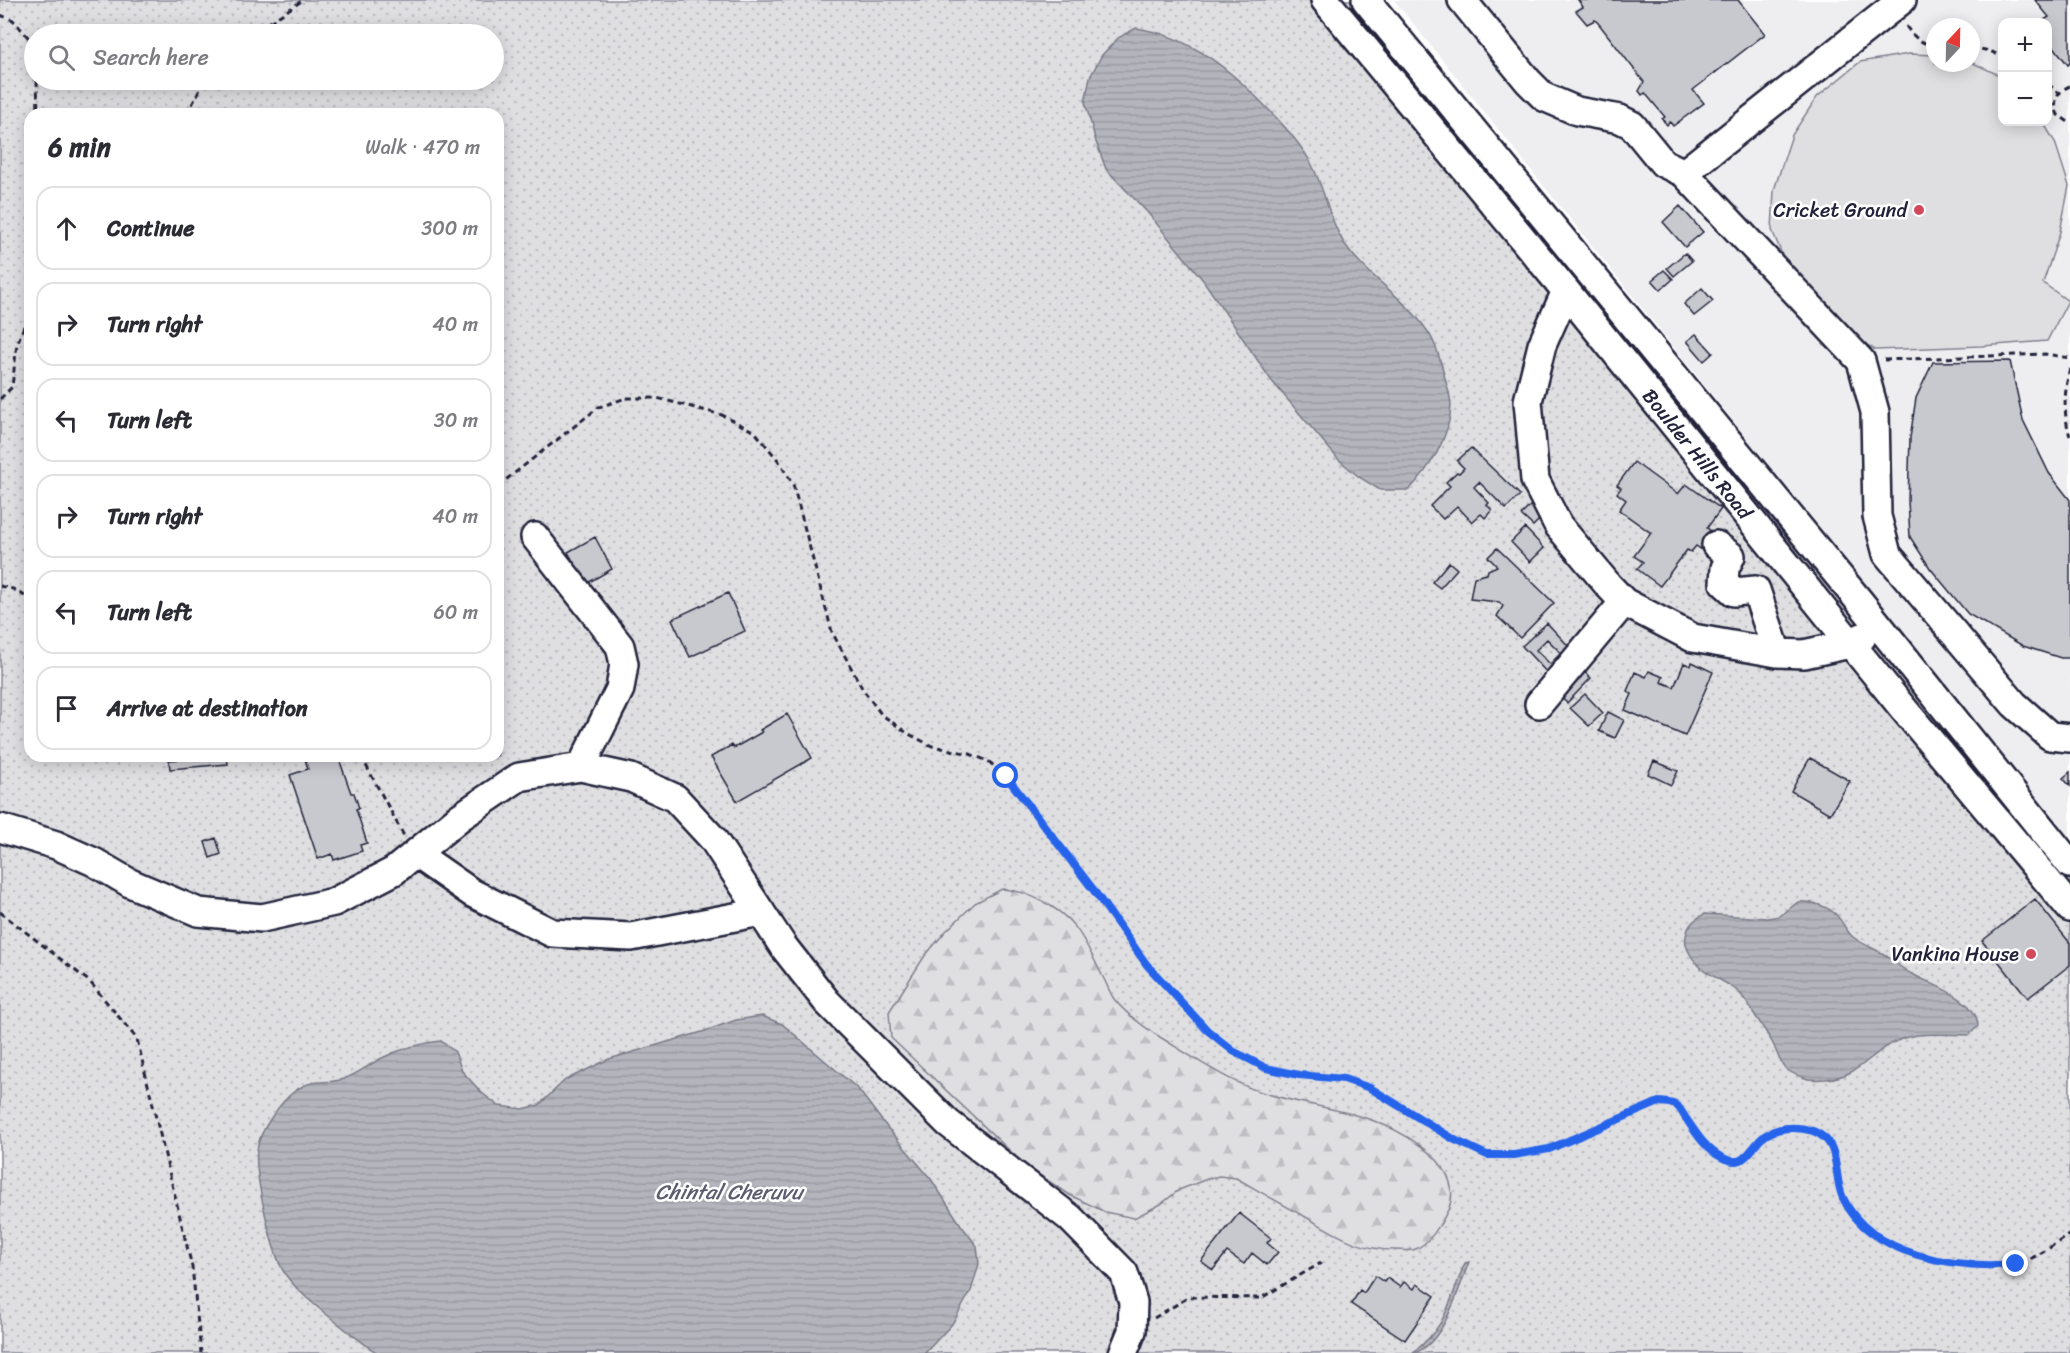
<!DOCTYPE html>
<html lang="en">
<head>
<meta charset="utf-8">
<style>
	:root { --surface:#fff; --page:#f2f2f3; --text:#2b2b33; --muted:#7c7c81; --line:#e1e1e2 }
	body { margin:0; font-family:Sriracha,sans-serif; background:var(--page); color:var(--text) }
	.controls { position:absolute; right:18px; top:18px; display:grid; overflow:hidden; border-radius:12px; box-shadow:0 3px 15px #0003 }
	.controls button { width:54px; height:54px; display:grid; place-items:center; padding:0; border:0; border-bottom:2px solid var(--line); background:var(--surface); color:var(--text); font:30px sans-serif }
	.compass { position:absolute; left:1926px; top:18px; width:54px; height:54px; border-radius:50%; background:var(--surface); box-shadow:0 3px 15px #0003; rotate:22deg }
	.stop { position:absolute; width:18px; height:18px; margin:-14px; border:4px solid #2563eb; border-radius:50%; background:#fff }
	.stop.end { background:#2563eb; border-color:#fff; box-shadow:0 2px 6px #0008 }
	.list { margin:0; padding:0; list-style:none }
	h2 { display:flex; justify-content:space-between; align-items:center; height:78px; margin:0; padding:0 24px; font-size:26px }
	h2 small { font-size:20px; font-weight:400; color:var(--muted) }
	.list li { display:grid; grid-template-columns:39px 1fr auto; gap:18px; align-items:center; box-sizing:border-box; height:84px; margin:0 12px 12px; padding:0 12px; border:2px solid var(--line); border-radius:18px }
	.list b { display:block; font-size:22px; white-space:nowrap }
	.list em { font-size:20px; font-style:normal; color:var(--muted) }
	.icon { flex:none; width:33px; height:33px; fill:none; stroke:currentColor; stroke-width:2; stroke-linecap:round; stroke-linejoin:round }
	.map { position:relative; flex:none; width:2070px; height:1353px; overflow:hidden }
	.search { position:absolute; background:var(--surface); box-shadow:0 3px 15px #0003; left:24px; top:24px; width:480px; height:66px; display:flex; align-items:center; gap:15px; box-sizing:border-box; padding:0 21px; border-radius:33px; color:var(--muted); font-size:22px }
	.panel { position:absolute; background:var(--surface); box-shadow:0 3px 15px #0003; left:24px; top:108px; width:480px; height:654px; border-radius:18px }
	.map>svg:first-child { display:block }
	.built { fill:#eeeef1; fill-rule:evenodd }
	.grass { fill:url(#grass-dots); stroke:#80808e; stroke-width:1.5; fill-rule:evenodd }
	.forest { fill:url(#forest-firs); stroke:#80808e; stroke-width:1.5 }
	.garden { fill:#dfdfe2; stroke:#80808e; stroke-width:1.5 }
	.water { fill:url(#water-rules); stroke:#7a7a88; stroke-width:1.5 }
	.building { fill:#c8c8cf; stroke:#22223b; stroke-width:1.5; fill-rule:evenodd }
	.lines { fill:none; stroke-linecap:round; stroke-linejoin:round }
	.minor-casing { stroke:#22223b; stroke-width:32 }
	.path { stroke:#22223b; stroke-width:3; stroke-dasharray:6 4.5; stroke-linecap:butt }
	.minor { stroke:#fff; stroke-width:27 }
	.route { stroke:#2563eb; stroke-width:8 }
	.poi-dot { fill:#d1495b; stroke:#fff; stroke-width:2 }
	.labels { text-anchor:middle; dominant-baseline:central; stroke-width:5; stroke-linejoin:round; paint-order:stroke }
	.poi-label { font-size:20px; fill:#22223b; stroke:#fff; text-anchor:end }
	.street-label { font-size:20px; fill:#22223b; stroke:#fff }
	.water-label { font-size:21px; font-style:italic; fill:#5c5c6f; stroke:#fff }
</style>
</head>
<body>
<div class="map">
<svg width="2070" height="1353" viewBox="0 0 2070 1353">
	<defs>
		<pattern id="grass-dots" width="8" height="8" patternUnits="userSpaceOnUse" patternTransform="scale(1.5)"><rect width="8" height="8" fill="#dfdfe2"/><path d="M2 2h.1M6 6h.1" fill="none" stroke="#bfbfc3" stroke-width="1.8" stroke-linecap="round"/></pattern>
		<pattern id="forest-firs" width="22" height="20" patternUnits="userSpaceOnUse" patternTransform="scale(1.5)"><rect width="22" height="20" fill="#dfdfe2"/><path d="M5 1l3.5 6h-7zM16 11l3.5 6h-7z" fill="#bfbfc3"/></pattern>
		<pattern id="water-rules" width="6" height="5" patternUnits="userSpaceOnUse" patternTransform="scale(1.5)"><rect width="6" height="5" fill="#b4b4bc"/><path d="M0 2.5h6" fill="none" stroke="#9a9aa2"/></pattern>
	</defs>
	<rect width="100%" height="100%" fill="#fff"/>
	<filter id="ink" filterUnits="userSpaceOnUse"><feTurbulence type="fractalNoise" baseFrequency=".0167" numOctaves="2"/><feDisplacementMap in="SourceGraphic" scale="12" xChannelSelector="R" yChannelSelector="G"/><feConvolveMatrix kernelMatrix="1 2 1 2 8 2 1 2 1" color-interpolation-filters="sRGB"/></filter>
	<g filter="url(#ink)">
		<path class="built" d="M 1394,0 L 2070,0 L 2070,839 ZM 2002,22 L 2048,22 L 2048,122 L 2002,122 ZM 1935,27 L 1971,27 L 1971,63 L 1935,63 Z"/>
		<path class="grass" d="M 0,0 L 1378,0 L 2070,851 L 2070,1353 L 0,1353 ZM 34,34 L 494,34 L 494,80 L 34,80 ZM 30,114 L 498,114 L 498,756 L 30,756 Z"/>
		<path class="forest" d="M 1002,889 C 1017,890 1027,894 1040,900 C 1079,919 1085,943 1104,979 C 1107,985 1110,993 1114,999 C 1125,1013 1140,1024 1155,1034 C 1188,1054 1222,1078 1258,1091 C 1321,1112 1381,1108 1434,1157 C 1448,1171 1457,1190 1448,1210 C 1442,1223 1428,1246 1413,1250 C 1408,1251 1401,1250 1395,1250 C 1357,1250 1336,1234 1304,1216 C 1281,1204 1259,1191 1236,1178 L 1219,1176 L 1207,1179 L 1179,1190 L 1161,1204 L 1134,1218 L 1105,1212 L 1070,1195 L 1027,1167 L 891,1038 L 889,1012 L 924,957 L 945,932 L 975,903 Z"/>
		<path class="garden" d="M 1909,54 L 1935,55 L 1935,63 L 1971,62 L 1999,75 L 2002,79 L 2002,122 L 2043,122 L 2055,142 L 2069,186 L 2060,232 L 2043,283 L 2068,301 L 2047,341 L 1982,346 L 1875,350 L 1855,337 L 1789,271 L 1772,230 L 1774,190 L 1792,135 L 1817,97 L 1860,62 Z"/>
		<path class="water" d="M 1136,28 C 1191,36 1232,71 1269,110 C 1284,126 1300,143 1311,163 C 1325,189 1328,218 1344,243 C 1366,276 1403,296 1426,329 C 1435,341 1439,356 1443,370 C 1445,381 1451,395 1451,406 C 1450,437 1430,468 1409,490 L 1380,490 L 1359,477 L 1338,459 L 1271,380 L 1203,280 L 1147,212 L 1106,169 L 1096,142 L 1085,102 L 1090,77 L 1102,55 L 1118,38 Z
			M 1798,902 C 1809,901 1824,905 1833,912 C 1842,918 1845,931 1853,937 C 1862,944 1873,948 1882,953 C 1892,959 1901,969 1912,974 C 1932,985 1977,998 1978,1026 L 1969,1035 C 1946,1035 1918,1031 1897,1041 C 1868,1054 1861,1076 1826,1079 C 1820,1079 1815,1080 1808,1079 C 1801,1077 1793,1074 1787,1070 C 1779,1063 1777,1051 1772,1042 C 1764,1028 1754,1014 1745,1000 C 1733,980 1704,979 1690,954 C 1686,947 1684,941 1687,932 C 1689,924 1697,917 1705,914 L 1767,918 L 1780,916 Z
			M 762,1016 L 782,1024 L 858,1089 L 886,1126 L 931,1179 L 961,1225 L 977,1246 L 979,1264 L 971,1291 L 952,1324 L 925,1353 L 378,1353 L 371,1349 C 346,1329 302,1299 285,1274 C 272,1254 254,1174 257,1150 C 259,1131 281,1101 296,1090 C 315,1077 326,1085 344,1079 C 357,1074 369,1065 380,1059 C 400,1049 420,1043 441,1041 L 455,1052 L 462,1071 L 482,1093 L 499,1106 L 523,1109 L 539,1105 L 565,1080 L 609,1059 L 702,1032 L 736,1020 Z
			M 1469,1262 C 1459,1287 1443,1348 1412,1353 C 1448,1327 1449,1300 1465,1263 Z"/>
		<path class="building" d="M 1578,0 L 1738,0 L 1765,34 L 1693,90 L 1704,103 L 1673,126 L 1670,122 L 1667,125 L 1662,119 L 1665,117 L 1645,93 L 1642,95 L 1639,91 L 1644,82 L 1599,24 L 1595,20 L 1587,24 L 1576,11 L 1583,7 Z
			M 2035,0 L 2070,0 L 2070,63 L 2068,65 L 2048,39 L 2048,22 L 2041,22 L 2049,17 Z
			M 1680,206 L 1703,232 L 1685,247 L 1663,222 Z
			M 1685,253 L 1692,261 L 1674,276 L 1667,268 Z
			M 1664,270 L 1673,279 L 1661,290 L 1652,280 Z
			M 1702,288 L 1713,301 L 1694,316 L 1684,304 Z
			M 1696,334 L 1713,353 L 1704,361 L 1687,341 Z
			M 2010,361 L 2023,420 L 2049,473 L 2070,500 L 2070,658 L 2061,658 L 2023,646 L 1968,614 L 1930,568 L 1910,537 L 1908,501 L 1910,438 L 1916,398 L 1933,362 Z
			M 1471,448 L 1520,495 L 1506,509 L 1479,482 L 1474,487 L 1489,503 L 1487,505 L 1492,510 L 1485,518 L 1481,514 L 1472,522 L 1457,506 L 1443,519 L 1430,506 L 1450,486 L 1446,482 L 1457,472 L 1459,473 L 1464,468 L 1457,461 Z
			M 1634,462 L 1678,494 L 1686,484 L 1721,509 L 1707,528 L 1714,533 L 1702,550 L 1696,546 L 1691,552 L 1687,550 L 1660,586 L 1637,569 L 1643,562 L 1634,556 L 1651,533 L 1619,510 L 1626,500 L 1617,493 L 1621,488 L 1617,485 Z
			M 1530,506 L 1542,517 L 1533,526 L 1521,515 Z
			M 1525,528 L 1544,548 L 1530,562 L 1511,542 Z
			M 595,537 L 612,569 L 586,584 L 568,552 Z
			M 1497,548 L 1554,603 L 1520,638 L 1497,616 L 1503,606 L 1499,602 L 1470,599 L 1474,577 L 1487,574 L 1488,570 L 1497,566 L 1488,557 Z
			M 1449,562 L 1457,569 L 1440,588 L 1432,582 Z
			M 728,593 L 745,631 L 690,657 L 672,619 Z
			M 1547,623 L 1575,653 L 1550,676 L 1522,646 ZM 1547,639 L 1561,653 L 1550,664 L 1536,650 Z
			M 1692,662 L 1713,672 L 1685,736 L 1625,710 L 1632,694 L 1627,691 L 1635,672 L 1646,677 L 1649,671 L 1663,677 L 1661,682 L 1674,687 L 1684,663 L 1691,666 Z
			M 1582,670 L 1591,678 L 1567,703 L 1558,695 Z
			M 1585,694 L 1603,713 L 1589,726 L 1570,708 Z
			M 1608,712 L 1624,720 L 1615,738 L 1599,731 Z
			M 787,714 L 812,758 L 737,801 L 711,757 L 732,745 L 734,748 L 762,732 L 760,730 Z
			M 227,756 L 228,764 L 170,769 L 169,760 Z
			M 304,756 L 338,756 L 351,793 L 354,793 L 359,808 L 356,809 L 367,843 L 360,845 L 362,851 L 334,860 L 332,854 L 318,859 L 290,775 L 308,769 Z
			M 1810,758 L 1850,781 L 1830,814 L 1791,791 Z
			M 1654,761 L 1678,771 L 1671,785 L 1648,774 Z
			M 2070,772 L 2070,786 L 2063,778 Z
			M 216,838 L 221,854 L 210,858 L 205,842 Z
			M 2035,899 L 2070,943 L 2070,965 L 2028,998 L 1982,941 Z
			M 1239,1213 L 1271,1238 L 1267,1243 L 1278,1252 L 1267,1265 L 1252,1253 L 1244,1264 L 1227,1252 L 1213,1270 L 1201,1261 Z
			M 1375,1276 L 1384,1282 L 1387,1278 L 1400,1287 L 1404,1282 L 1414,1289 L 1417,1284 L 1435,1296 L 1405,1340 L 1351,1304 L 1360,1290 L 1364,1293 Z"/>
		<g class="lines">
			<defs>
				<path id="minor" d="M 1325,0 L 1566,291 L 1902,707 L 2070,908
					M 1366,0 L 1860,602 L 2070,864
					M 1462,0 L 1528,81 L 1544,97 L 1577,111 L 1620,119 L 1632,125 L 1663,163 L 1684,173 L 1861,361 L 1875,412 L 1877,516 L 1887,554 L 2014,704 L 2050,736 L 2070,738
					M 1684,173 L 1902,0
					M 1566,291 L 1542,345 L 1528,401 L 1535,480 L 1558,525 L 1608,585 L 1624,602 L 1693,638 L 1777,653 L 1804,654 L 1850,644 L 1862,637
					M 535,537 L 620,646 L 624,664 L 620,689 L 581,767
					M 1716,545 L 1731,556 L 1725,568 L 1724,583 L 1734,592 L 1756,590 L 1777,653
					M 1539,704 L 1624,602
					M 0,828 L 56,845 L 94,862 L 130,883 L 198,912 L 262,918 L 334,902 L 394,871 L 460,817 L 519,777 L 581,767 L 631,778 L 675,798 L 713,839 L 783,946 L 827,1002 L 948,1123 L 1070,1218 L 1124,1273 L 1133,1302 L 1132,1331 L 1123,1353
					M 416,854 L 472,893 L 552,933 L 631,937 L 761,912"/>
			</defs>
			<use href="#minor" class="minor-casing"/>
			<path class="path" d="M 0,15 L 13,20 L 34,44
				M 1906,26 C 1914,38 1921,43 1935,46
				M 252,34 L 303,0
				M 1971,47 L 1990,51 L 2002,57
				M 37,80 L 38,114
				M 2048,84 L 2059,93
				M 2070,86 C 2057,91 2052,102 2058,115 L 2070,123
				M 187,114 L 205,80
				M 1884,360 L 2045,354 L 2070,358
				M 2070,369 C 2064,390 2063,414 2070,436
				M 0,399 L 12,387 L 17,344 L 30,311
				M 498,486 L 599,407 L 626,398 L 657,398 L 722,415 L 755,432 L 778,460 L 793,484 L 832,632 L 862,688 L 881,714 L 907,733 L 932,746 L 970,754 L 988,761 L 1006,776 L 1092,888 L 1147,965 L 1207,1030 L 1233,1051 L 1266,1068 L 1299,1075 L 1344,1079 L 1370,1088 L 1455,1140 L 1487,1155 L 1513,1155 L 1549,1149 L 1659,1102 C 1665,1102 1672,1102 1677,1106 C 1680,1108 1683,1113 1685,1117 C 1698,1134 1710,1158 1734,1161 C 1749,1163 1754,1144 1764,1136 C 1780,1124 1809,1126 1824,1137 C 1837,1147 1837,1178 1841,1193 C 1843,1201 1849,1211 1854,1217 C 1881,1254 1971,1273 2014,1264 C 2035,1260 2053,1245 2070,1234
				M 0,586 L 13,589 L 30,599
				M 361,756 L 404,836
				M 0,912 L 90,982 L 137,1039 L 192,1267 L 201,1353
				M 1154,1318 L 1189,1297 L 1261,1298 L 1321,1263"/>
			<use href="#minor" class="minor"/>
		</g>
	</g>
	<g class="lines" filter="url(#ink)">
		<path class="route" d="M 1006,776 L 1092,888 L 1147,965 L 1207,1030 L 1233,1051 L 1266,1068 L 1299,1075 L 1344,1079 L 1370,1088 L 1455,1140 L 1487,1155 L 1514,1155 L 1549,1149 L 1659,1102 C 1665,1103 1672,1102 1677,1106 C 1680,1108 1683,1114 1685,1117 C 1695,1131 1705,1149 1721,1157 C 1744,1169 1748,1152 1761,1139 C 1774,1126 1797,1126 1813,1131 C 1843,1142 1832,1175 1843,1198 C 1871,1257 1957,1269 2016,1264"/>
	</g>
	<g class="poi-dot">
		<circle cx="1919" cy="210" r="6"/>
		<circle cx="2031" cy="954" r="6"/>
	</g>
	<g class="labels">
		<g class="poi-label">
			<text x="1907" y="210">Cricket Ground</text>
			<text x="2019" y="954">Vankina House</text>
		</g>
		<g class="street-label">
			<text transform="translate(1697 454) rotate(51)">Boulder Hills Road</text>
		</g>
		<g class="water-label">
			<text x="729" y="1192">Chintal Cheruvu</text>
		</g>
	</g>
</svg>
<div class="controls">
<button>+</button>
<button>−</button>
</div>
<svg class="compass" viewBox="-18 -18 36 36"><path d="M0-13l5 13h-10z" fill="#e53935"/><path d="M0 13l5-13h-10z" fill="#7c7c81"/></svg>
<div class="stop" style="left:1006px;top:776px"></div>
<div class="stop end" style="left:2016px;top:1264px"></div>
<div class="search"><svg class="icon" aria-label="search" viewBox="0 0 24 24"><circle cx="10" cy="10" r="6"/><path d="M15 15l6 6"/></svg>Search here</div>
<section class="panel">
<h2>6 min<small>Walk · 470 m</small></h2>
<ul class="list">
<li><svg class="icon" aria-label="ahead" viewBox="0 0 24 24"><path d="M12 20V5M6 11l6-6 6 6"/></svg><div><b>Continue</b></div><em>300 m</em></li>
<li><svg class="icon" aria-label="right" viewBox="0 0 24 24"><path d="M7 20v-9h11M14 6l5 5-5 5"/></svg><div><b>Turn right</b></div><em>40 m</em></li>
<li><svg class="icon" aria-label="left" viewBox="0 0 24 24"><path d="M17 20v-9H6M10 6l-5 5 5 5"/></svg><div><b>Turn left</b></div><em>30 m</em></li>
<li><svg class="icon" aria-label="right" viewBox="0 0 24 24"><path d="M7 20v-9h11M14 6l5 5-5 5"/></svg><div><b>Turn right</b></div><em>40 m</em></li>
<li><svg class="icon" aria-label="left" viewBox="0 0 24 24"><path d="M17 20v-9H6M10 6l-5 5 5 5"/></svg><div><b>Turn left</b></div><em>60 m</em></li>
<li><svg class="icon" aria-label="arrive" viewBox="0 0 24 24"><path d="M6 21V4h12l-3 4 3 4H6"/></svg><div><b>Arrive at destination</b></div></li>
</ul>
</section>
</div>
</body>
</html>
